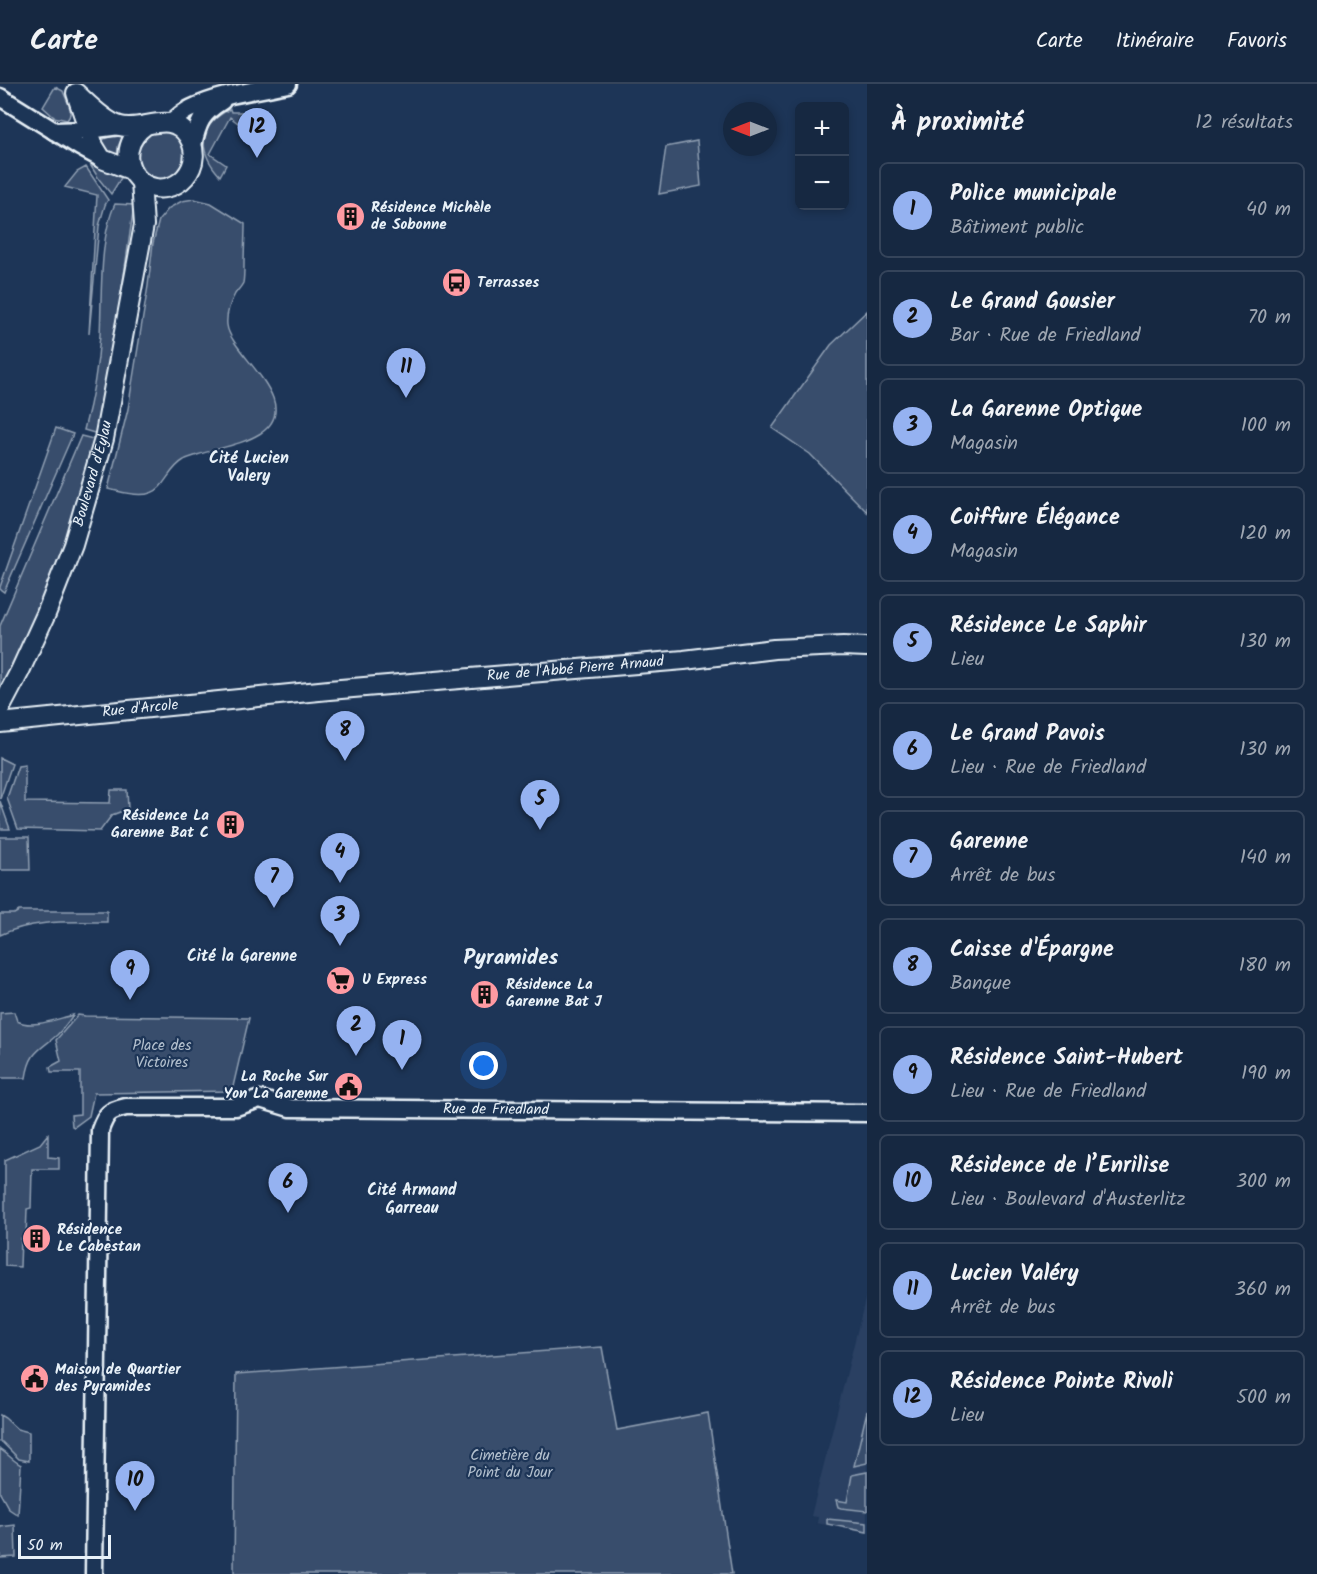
<!DOCTYPE html>
<html lang="fr">
<head>
<meta charset="utf-8">
<style>
	:root { --surface:#162841; --page:#1f3048; --text:#f1f3f6; --muted:#9ea6b1; --line:#35445a; --accent:#95b2f1 }
	body { margin:0; font-family:Kalam,sans-serif; background:var(--page); color:var(--text) }
	.controls { position:absolute; right:18px; top:18px; display:grid; overflow:hidden; border-radius:9px; box-shadow:0 3px 9px #0003 }
	.controls button { width:54px; height:54px; display:grid; place-items:center; padding:0; border:0; border-bottom:2px solid var(--line); background:var(--surface); color:var(--text); font:30px sans-serif }
	.compass { position:absolute; left:723px; top:18px; width:54px; height:54px; border-radius:50%; background:var(--surface); box-shadow:0 3px 9px #0003; rotate:270deg }
	.scale { position:absolute; left:18px; bottom:15px; width:93px; box-sizing:border-box; padding-left:6px; border:3px solid #e8f1f8; border-top:0; font-size:16px; line-height:21px; white-space:nowrap; color:#e8f1f8; -webkit-text-stroke:4px #1d3557; paint-order:stroke }
	.you { position:absolute; left:484px; top:982px; width:21px; height:21px; margin:-15px; border:4px solid #fff; border-radius:50%; background:#1a73e8; box-shadow:0 0 0 9px #1a73e833 }
	.badge { display:grid; place-items:center; width:39px; height:39px; border-radius:50%; background:var(--accent); color:#111; font-size:20px; font-weight:700 }
	.pin { position:absolute; translate:-50% -50px; filter:drop-shadow(0 2px 3px #0008) }
	.pin::after { content:''; position:absolute; top:32px; width:21px; height:18px; background:inherit; clip-path:polygon(0 0,100% 0,50% 100%) }
	.list { margin:0; padding:0; list-style:none }
	h2 { display:flex; justify-content:space-between; align-items:center; height:78px; margin:0; padding:0 24px; font-size:26px }
	h2 small { font-size:20px; font-weight:400; color:var(--muted) }
	.list li { display:grid; grid-template-columns:39px 1fr auto; gap:18px; align-items:center; box-sizing:border-box; height:96px; margin:0 12px 12px; padding:0 12px; border:2px solid var(--line); border-radius:9px }
	.list b { display:block; font-size:22px; white-space:nowrap }
	.list p { margin:0; font-size:20px; white-space:nowrap; color:var(--muted) }
	.list em { font-size:20px; font-style:normal; color:var(--muted) }
	.map { position:relative; flex:none; width:867px; height:1490px; overflow:hidden }
	header { display:flex; align-items:center; gap:36px; box-sizing:border-box; height:84px; padding:0 30px; background:var(--surface); border-bottom:2px solid var(--line) }
	header strong { font-size:28px }
	nav { display:flex; gap:33px; margin-inline-start:auto; font-size:21px }
	main { display:flex }
	aside { flex:1; background:var(--surface) }
	.map>svg:first-child { display:block }
	.built { fill:#2a4162 }
	.green { fill:#374d6c; stroke:#909fb2; stroke-width:1.5 }
	.lines { fill:none; stroke-linecap:round; stroke-linejoin:round }
	.tertiary-casing { stroke:#e8f1f8; stroke-width:21 }
	.secondary-casing { stroke:#e8f1f8; stroke-width:22 }
	.tertiary { stroke:#1d3557; stroke-width:16 }
	.secondary { stroke:#1d3557; stroke-width:18 }
	.labels { text-anchor:middle; dominant-baseline:central; stroke-width:4.5; stroke-linejoin:round; paint-order:stroke }
	.poi-label { font-size:15px; font-weight:bold; fill:#e8f1f8; stroke:#1d3557; text-anchor:start }
	.street-label { font-size:15px; fill:#e8f1f8; stroke:#1d3557 }
	.park-label { font-size:15px; fill:#b3c0ce; stroke:#1d3557 }
	.neighbourhood-label { font-size:16px; font-weight:bold; fill:#e8f1f8; stroke:#1d3557 }
	.district-label { font-size:21px; font-weight:bold; fill:#e8f1f8; stroke:#1d3557 }
</style>
</head>
<body>
<header>
<strong>Carte</strong>
<nav><a>Carte</a><a>Itinéraire</a><a>Favoris</a></nav>
</header>
<main>
<div class="map">
<svg width="867" height="1490" viewBox="0 0 867 1490">
	<rect width="100%" height="100%" fill="#1d3557"/>
	<filter id="ink" filterUnits="userSpaceOnUse"><feTurbulence type="fractalNoise" baseFrequency=".0167" numOctaves="2"/><feDisplacementMap in="SourceGraphic" scale="12" xChannelSelector="R" yChannelSelector="G"/><feConvolveMatrix kernelMatrix="1 2 1 2 8 2 1 2 1" color-interpolation-filters="sRGB"/></filter>
	<g filter="url(#ink)">
		<path class="built" d="M 867,1208 L 867,1449 L 817,1439 L 818,1433 L 811,1432 Z"/>
		<path class="green" d="M 55,3 L 63,7 C 66,16 75,28 67,36 L 54,33 L 43,23 Z
			M 230,25 L 231,28 L 242,28 L 238,39 L 230,33 L 210,70 L 226,81 L 220,92 C 197,67 198,41 230,25 Z
			M 161,45 L 181,53 L 187,66 L 185,80 L 177,94 L 163,100 L 143,95 L 133,62 L 140,53 Z
			M 124,49 L 118,63 L 117,74 L 105,68 L 99,58 L 106,54 Z
			M 697,57 L 701,102 L 659,110 L 666,63 Z
			M 91,82 L 103,83 L 121,94 L 111,110 L 99,95 Z
			M 86,83 L 108,116 L 105,121 L 99,142 L 89,250 L 97,111 L 65,103 L 77,88 Z
			M 194,115 L 211,119 L 245,140 C 245,153 244,167 244,181 C 244,186 244,194 243,199 C 241,203 237,207 235,210 C 230,219 226,231 227,241 C 230,270 306,318 261,349 C 242,361 218,364 197,371 C 193,373 187,374 184,376 C 173,382 168,394 160,403 C 147,417 123,408 108,405 L 128,325 L 148,202 L 153,159 L 159,136 L 169,124 L 182,117 Z
			M 115,120 L 134,121 L 112,274 L 98,350 L 84,346 C 92,316 98,283 100,251 C 102,213 99,154 115,120 Z
			M 867,227 L 867,428 L 810,370 L 772,344 L 831,261 Z
			M 56,344 L 73,350 L 4,508 L 0,505 L 0,503 Z
			M 81,352 L 97,356 C 72,442 43,527 0,607 L 0,542 Z
			M 0,674 L 12,680 L 0,715 Z
			M 25,681 L 25,718 L 110,719 L 111,706 L 127,706 L 128,725 L 112,731 L 100,747 L 18,745 L 7,714 L 18,682 Z
			M 0,717 L 10,745 L 0,745 Z
			M 0,753 L 29,753 L 30,786 L 0,786 Z
			M 19,827 L 107,827 L 107,838 C 70,838 34,835 0,851 L 0,830 L 14,830 Z
			M 14,928 L 17,937 C 33,945 56,935 73,931 C 68,938 63,945 57,951 C 39,967 30,967 26,994 L 0,994 L 0,929 Z
			M 78,931 L 85,932 L 249,934 L 232,1007 L 94,1009 L 89,1032 L 74,1043 L 72,1042 L 71,1031 L 80,1030 L 80,988 L 51,988 L 50,983 L 61,977 L 56,956 Z
			M 48,1050 L 48,1073 L 59,1074 L 59,1085 L 32,1085 L 31,1124 L 27,1125 L 26,1153 L 21,1154 L 20,1183 L 5,1182 L 5,1076 L 40,1060 Z
			M 602,1263 L 617,1346 L 708,1329 L 732,1490 L 234,1490 L 236,1290 Z
			M 867,1327 L 867,1379 L 854,1382 Z
			M 0,1331 L 5,1334 L 17,1345 L 29,1348 L 29,1377 L 19,1375 L 2,1358 L 0,1358 Z
			M 0,1365 C 8,1370 12,1376 21,1381 L 18,1431 L 9,1425 L 0,1409 Z
			M 867,1388 L 867,1427 L 841,1424 L 838,1423 L 836,1416 L 847,1418 L 852,1391 Z
			M 827,1435 L 867,1439 L 867,1448 L 827,1440 Z
			M 15,1441 L 16,1473 L 0,1474 L 0,1443 Z"/>
		<g class="lines">
			<defs>
				<g id="tertiary">
					<path d="M 0,13 L 80,63 L 102,75"/>
					<path d="M 171,39 C 177,34 183,28 190,25 C 220,10 255,7 288,0"/>
					<path d="M 54,47 L 88,46 L 120,42"/>
					<path d="M 193,61 C 198,39 201,30 222,17"/>
					<path id="s1" d="M 94,1490 L 100,1046 C 106,1029 109,1027 126,1023 L 236,1023 L 260,1015 L 290,1024 L 867,1029"/>
				</g>
				<g id="secondary">
					<path d="M 76,9 C 87,19 105,38 120,42 C 144,48 170,25 188,52 C 193,60 195,69 193,78 C 191,86 187,92 181,97 C 145,124 104,71 146,41"/>
					<path d="M 77,12 L 94,62 L 102,75 L 131,86"/>
					<path id="s2" d="M 0,625 L 20,587 L 46,530 L 73,461 L 104,355 L 144,141 L 141,98"/>
					<path id="s3" d="M 0,639 L 329,606 L 684,576 L 774,565 L 843,562 L 867,563"/>
				</g>
			</defs>
			<use href="#tertiary" class="tertiary-casing"/>
			<use href="#secondary" class="secondary-casing"/>
			<use href="#tertiary" class="tertiary"/>
			<use href="#secondary" class="secondary"/>
		</g>
	</g>
	<defs>
		<symbol id="building-disc" viewBox="-11 -11 22 22"><circle r="9.5" fill="#ff9aa2" stroke="#1d3557"/><path d="M-4-6H4V6H1V3H-1V6H-4ZM-2.5-4.3h1.7v1.8h-1.7ZM.8-4.3h1.7v1.8H.8ZM-2.5-1h1.7V.8h-1.7ZM.8-1h1.7V.8H.8Z" fill="#111"/></symbol>
		<symbol id="bus-disc" viewBox="-11 -11 22 22"><circle r="9.5" fill="#ff9aa2" stroke="#1d3557"/><path d="M-5-6H5V4H4V6H2V4H-2V6H-4V4H-5ZM-3.5-4V0h7V-4ZM-3.5 1.2v1.5H-2V1.2ZM2 1.2v1.5H3.5V1.2Z" fill="#111"/></symbol>
		<symbol id="supermarket-disc" viewBox="-11 -11 22 22"><circle r="9.5" fill="#ff9aa2" stroke="#1d3557"/><path d="M-6-5.5h2.5l.6 2H6L4.5 2H-2.5L-4.4-4H-6ZM-1.5 3.2a1.3 1.3 0 1 0 .1 0ZM3 3.2a1.3 1.3 0 1 0 .1 0Z" fill="#111"/></symbol>
		<symbol id="civic-disc" viewBox="-11 -11 22 22"><circle r="9.5" fill="#ff9aa2" stroke="#1d3557"/><path d="M-.6-6.5H3V-4.5H.6V-3L4-1V1h2V6H-6V1h2V-1L-.6-3ZM-1.2 2.5V6h2.4V2.5Z" fill="#111"/></symbol>
	</defs>
	<g fill-rule="evenodd">
		<use href="#building-disc" x="334" y="116" width="33" height="33"/>
		<use href="#bus-disc" x="440" y="182" width="33" height="33"/>
		<use href="#building-disc" x="214" y="724" width="33" height="33"/>
		<use href="#supermarket-disc" x="324" y="880" width="33" height="33"/>
		<use href="#building-disc" x="468" y="894" width="33" height="33"/>
		<use href="#civic-disc" x="332" y="986" width="33" height="33"/>
		<use href="#building-disc" x="20" y="1138" width="33" height="33"/>
		<use href="#civic-disc" x="18" y="1278" width="33" height="33"/>
	</g>
	<g class="labels">
		<g class="poi-label">
			<text x="371" y="124">Résidence Michèle<tspan x="371" dy="17">de Sobonne</tspan></text>
			<text x="477" y="199">Terrasses</text>
			<text x="209" y="732" text-anchor="end">Résidence La<tspan x="209" dy="17">Garenne Bat C</tspan></text>
			<text x="362" y="896">U Express</text>
			<text x="506" y="901">Résidence La<tspan x="506" dy="17">Garenne Bat J</tspan></text>
			<text x="328" y="993" text-anchor="end">La Roche Sur<tspan x="328" dy="17">Yon La Garenne</tspan></text>
			<text x="57" y="1146">Résidence<tspan x="57" dy="17">Le Cabestan</tspan></text>
			<text x="55" y="1286">Maison de Quartier<tspan x="55" dy="17">des Pyramides</tspan></text>
		</g>
		<g class="street-label">
			<text stroke="none"><textPath href="#s2" startOffset="254">Boulevard d'Eylau</textPath></text>
			<text stroke="none"><textPath href="#s3" startOffset="578">Rue de l'Abbé Pierre Arnaud</textPath></text>
			<text stroke="none"><textPath href="#s3" startOffset="141">Rue d'Arcole</textPath></text>
			<text stroke="none"><textPath href="#s1" startOffset="854">Rue de Friedland</textPath></text>
		</g>
		<g class="park-label">
			<text x="162" y="962">Place des<tspan x="162" dy="17">Victoires</tspan></text>
			<text x="510" y="1372">Cimetière du<tspan x="510" dy="17">Point du Jour</tspan></text>
		</g>
		<g class="neighbourhood-label">
			<text x="249" y="374">Cité Lucien<tspan x="249" dy="18">Valery</tspan></text>
			<text x="242" y="872">Cité la Garenne</text>
			<text x="412" y="1106">Cité Armand<tspan x="412" dy="18">Garreau</tspan></text>
		</g>
		<g class="district-label">
			<text x="511" y="874">Pyramides</text>
		</g>
	</g>
</svg>
<div class="controls">
<button>+</button>
<button>−</button>
</div>
<svg class="compass" viewBox="-18 -18 36 36"><path d="M0-13l5 13h-10z" fill="#e53935"/><path d="M0 13l5-13h-10z" fill="#9ea6b1"/></svg>
<div class="scale">50 m</div>
<div class="you"></div>
<div class="pin badge" style="left:402px;top:986px">1</div>
<div class="pin badge" style="left:356px;top:972px">2</div>
<div class="pin badge" style="left:340px;top:862px">3</div>
<div class="pin badge" style="left:340px;top:799px">4</div>
<div class="pin badge" style="left:540px;top:746px">5</div>
<div class="pin badge" style="left:288px;top:1129px">6</div>
<div class="pin badge" style="left:274px;top:824px">7</div>
<div class="pin badge" style="left:345px;top:677px">8</div>
<div class="pin badge" style="left:130px;top:916px">9</div>
<div class="pin badge" style="left:135px;top:1427px">10</div>
<div class="pin badge" style="left:406px;top:314px">11</div>
<div class="pin badge" style="left:257px;top:74px">12</div>
</div>
<aside>
<h2>À proximité<small>12 résultats</small></h2>
<ul class="list">
<li><span class="badge">1</span><div><b>Police municipale</b><p>Bâtiment public</p></div><em>40 m</em></li>
<li><span class="badge">2</span><div><b>Le Grand Gousier</b><p>Bar · Rue de Friedland</p></div><em>70 m</em></li>
<li><span class="badge">3</span><div><b>La Garenne Optique</b><p>Magasin</p></div><em>100 m</em></li>
<li><span class="badge">4</span><div><b>Coiffure Élégance</b><p>Magasin</p></div><em>120 m</em></li>
<li><span class="badge">5</span><div><b>Résidence Le Saphir</b><p>Lieu</p></div><em>130 m</em></li>
<li><span class="badge">6</span><div><b>Le Grand Pavois</b><p>Lieu · Rue de Friedland</p></div><em>130 m</em></li>
<li><span class="badge">7</span><div><b>Garenne</b><p>Arrêt de bus</p></div><em>140 m</em></li>
<li><span class="badge">8</span><div><b>Caisse d'Épargne</b><p>Banque</p></div><em>180 m</em></li>
<li><span class="badge">9</span><div><b>Résidence Saint-Hubert</b><p>Lieu · Rue de Friedland</p></div><em>190 m</em></li>
<li><span class="badge">10</span><div><b>Résidence de l’Enrilise</b><p>Lieu · Boulevard d'Austerlitz</p></div><em>300 m</em></li>
<li><span class="badge">11</span><div><b>Lucien Valéry</b><p>Arrêt de bus</p></div><em>360 m</em></li>
<li><span class="badge">12</span><div><b>Résidence Pointe Rivoli</b><p>Lieu</p></div><em>500 m</em></li>
</ul>
</aside>
</main>
</body>
</html>
